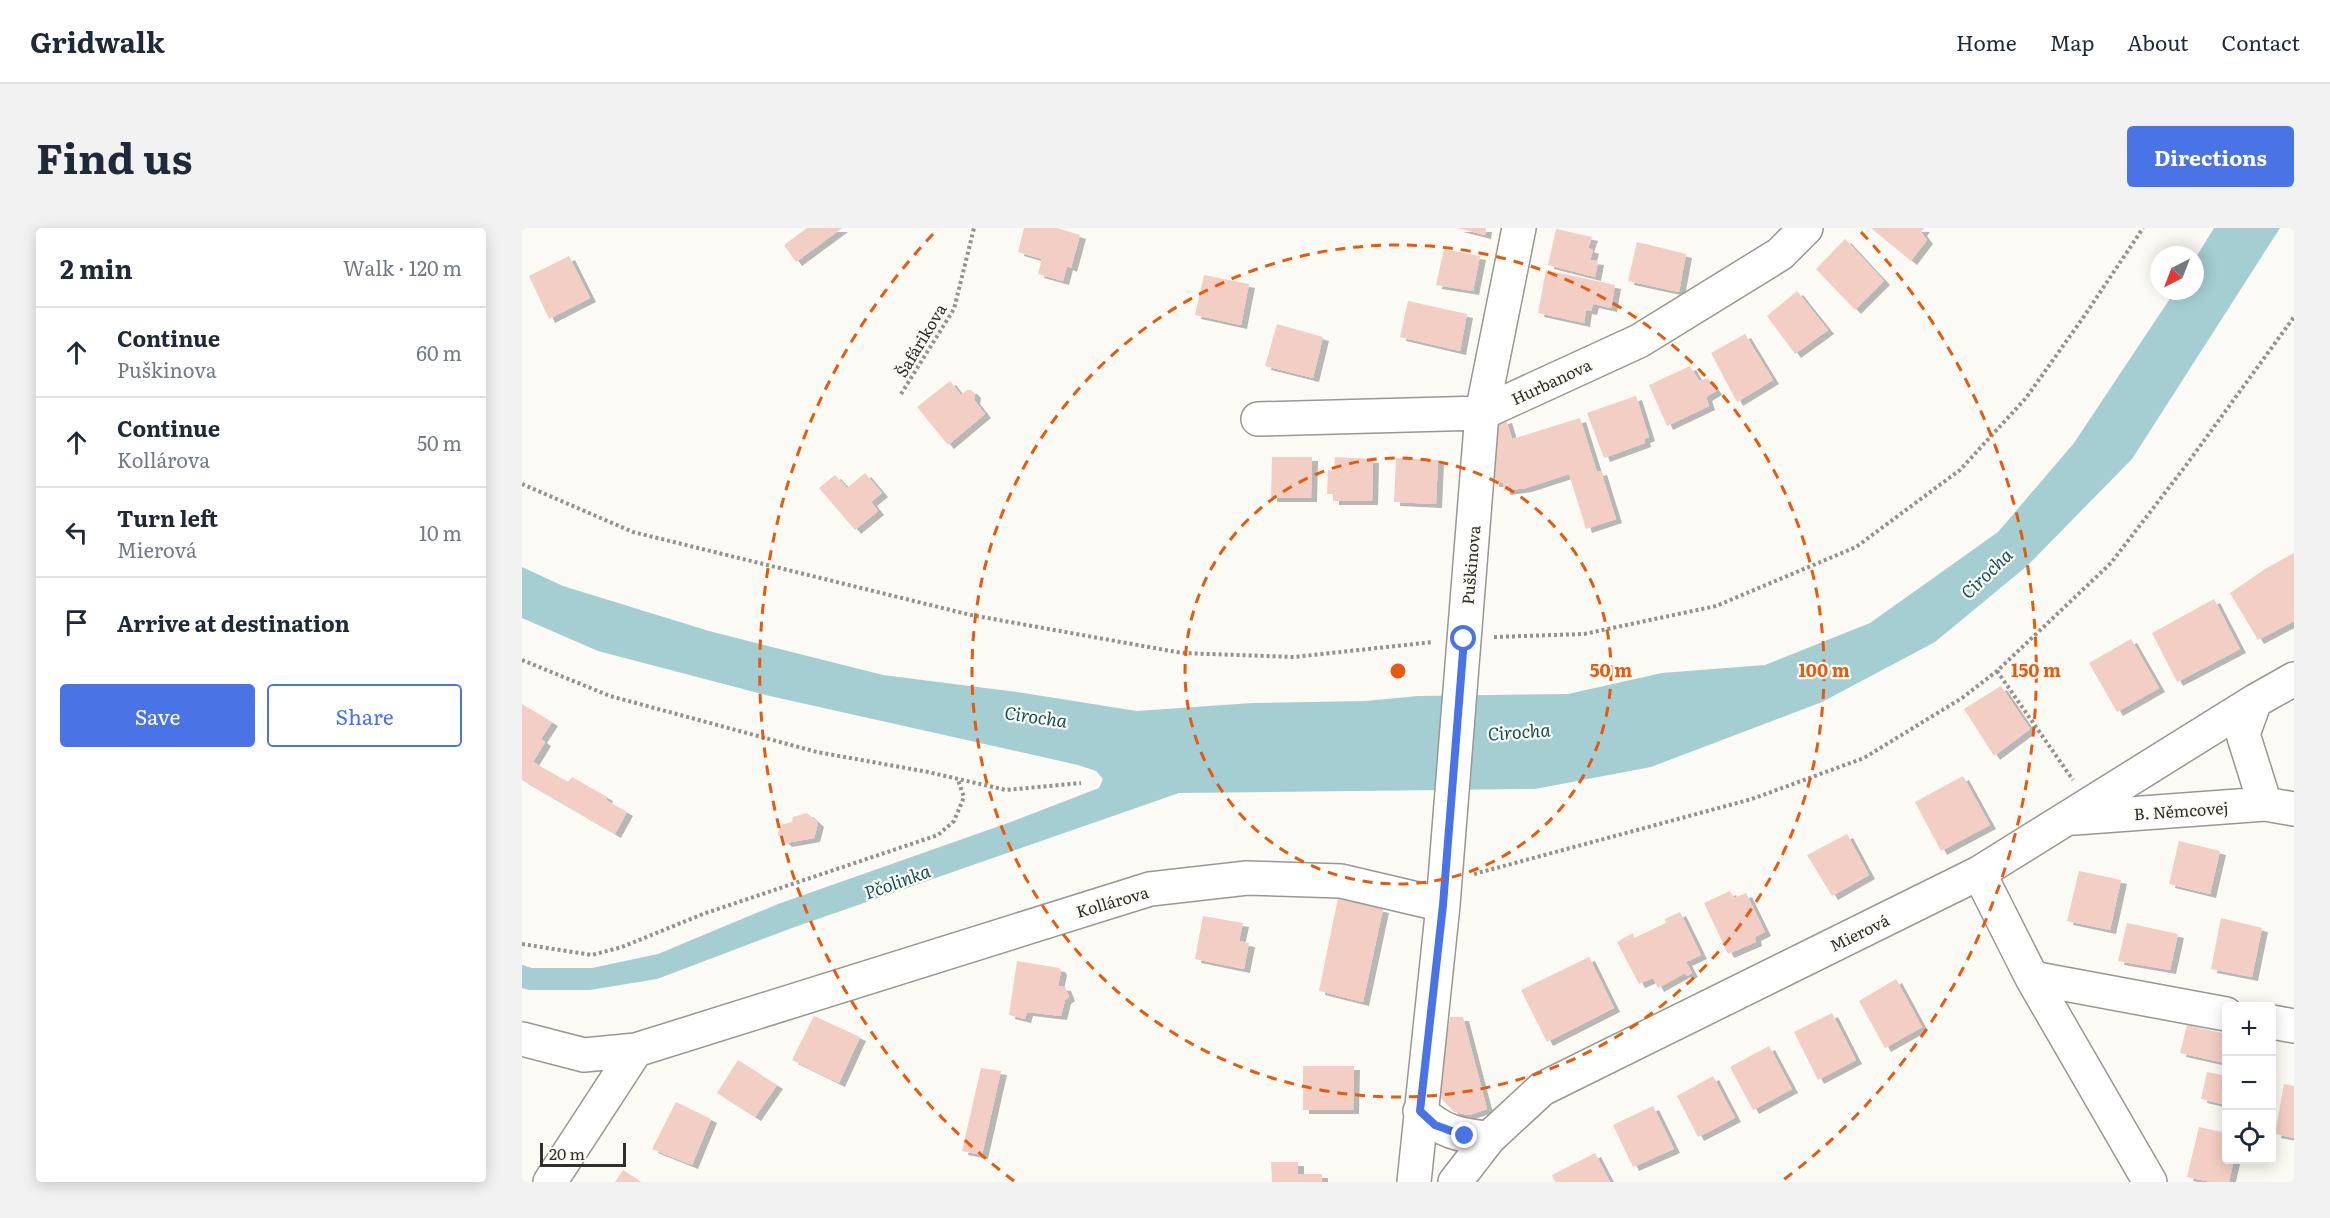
<!DOCTYPE html>
<html lang="en">
<head>
<meta charset="utf-8">
<style>
	:root { --surface:#fff; --page:#f2f2f3; --text:#1f2937; --muted:#747a83; --line:#e0e1e3; --accent:#4a74e6 }
	body { margin:0; font-family:Literata,serif; background:var(--page); color:var(--text) }
	.controls { position:absolute; right:18px; bottom:18px; display:grid; overflow:hidden; border-radius:6px; box-shadow:0 3px 15px #0003 }
	.controls button { width:54px; height:54px; display:grid; place-items:center; padding:0; border:0; border-bottom:2px solid var(--line); background:var(--surface); color:var(--text); font:30px sans-serif }
	.compass { position:absolute; left:1628px; top:18px; width:54px; height:54px; border-radius:50%; background:var(--surface); box-shadow:0 3px 15px #0003; rotate:222deg }
	.scale { position:absolute; left:18px; bottom:15px; width:86px; box-sizing:border-box; padding-left:6px; border:3px solid #302f2d; border-top:0; font-size:16px; line-height:21px; white-space:nowrap; color:#302f2d; -webkit-text-stroke:4px #fcfaf4; paint-order:stroke }
	.stop { position:absolute; width:18px; height:18px; margin:-14px; border:4px solid #4a74e6; border-radius:50%; background:#fff }
	.stop.end { background:#4a74e6; border-color:#fff; box-shadow:0 2px 6px #0008 }
	.list { margin:0; padding:0; list-style:none }
	h2 { display:flex; justify-content:space-between; align-items:center; height:78px; margin:0; padding:0 24px; font-size:26px }
	h2 small { font-size:20px; font-weight:400; color:var(--muted) }
	.list li { display:grid; grid-template-columns:39px 1fr auto; gap:18px; align-items:center; box-sizing:border-box; height:90px; padding:0 24px; border-top:2px solid var(--line) }
	.list b { display:block; font-size:22px; white-space:nowrap }
	.list p { margin:0; font-size:20px; white-space:nowrap; color:var(--muted) }
	.list em { font-size:20px; font-style:normal; color:var(--muted) }
	.actions { display:flex; gap:12px; padding:18px 24px }
	.actions a { flex:1; padding:14px 0; border:2px solid var(--accent); border-radius:6px; text-align:center; font-size:21px; color:var(--accent) }
	.actions .main { background:var(--accent); color:#fff }
	.icon { flex:none; width:33px; height:33px; fill:none; stroke:currentColor; stroke-width:2; stroke-linecap:round; stroke-linejoin:round }
	.map { position:relative; flex:none; width:1772px; height:954px; overflow:hidden; border-radius:6px }
	header { display:flex; align-items:center; gap:36px; box-sizing:border-box; height:84px; padding:0 30px; background:var(--surface); border-bottom:2px solid var(--line) }
	header strong { font-size:28px }
	nav { display:flex; gap:33px; margin-inline-start:auto; font-size:21px }
	.intro { display:flex; align-items:center; justify-content:space-between; box-sizing:border-box; height:144px; padding:0 36px }
	h1 { margin:0; font-size:42px }
	.button { padding:15px 27px; border-radius:6px; background:var(--accent); color:#fff; font-size:21px; font-weight:700 }
	main { display:flex; gap:36px; padding:0 36px }
	aside { flex:1; background:var(--surface); border-radius:6px; box-shadow:0 3px 15px #0003 }
	.map>svg:first-child { display:block }
	.water { fill:#a4ced2 }
	.building { fill:#f3cec4; filter:url(#shadow) }
	.lines { fill:none; stroke-linecap:round; stroke-linejoin:round }
	.minor-casing { stroke:#999792; stroke-width:36 }
	.path { stroke:#93928e; stroke-width:4; stroke-dasharray:3 3; stroke-linecap:butt }
	.minor { stroke:#fff; stroke-width:33 }
	.route { stroke:#4a74e6; stroke-width:8 }
	.ring { fill:none; stroke:#e8590c; stroke-width:3; stroke-dasharray:10 8 }
	.labels { text-anchor:middle; dominant-baseline:central; stroke-width:4.5; stroke-linejoin:round; paint-order:stroke }
	.street-label { font-size:16px; fill:#302f2d; stroke:#fcfaf4 }
	.water-label { font-size:18px; font-style:italic; fill:#145155; stroke:#fcfaf4 }
	.centre { fill:#e8590c; stroke:#fcfaf4; stroke-width:3 }
	.ring-label { font-size:18px; text-anchor:middle; font-weight:bold; fill:#e8590c; stroke:#fcfaf4; stroke-width:4.5; stroke-linejoin:round; paint-order:stroke }
</style>
</head>
<body>
<header>
<strong>Gridwalk</strong>
<nav><a>Home</a><a>Map</a><a>About</a><a>Contact</a></nav>
</header>
<div class="intro"><h1>Find us</h1><a class="button">Directions</a></div>
<main>
<aside>
<h2>2 min<small>Walk · 120 m</small></h2>
<ul class="list">
<li><svg class="icon" aria-label="ahead" viewBox="0 0 24 24"><path d="M12 20V5M6 11l6-6 6 6"/></svg><div><b>Continue</b><p>Puškinova</p></div><em>60 m</em></li>
<li><svg class="icon" aria-label="ahead" viewBox="0 0 24 24"><path d="M12 20V5M6 11l6-6 6 6"/></svg><div><b>Continue</b><p>Kollárova</p></div><em>50 m</em></li>
<li><svg class="icon" aria-label="left" viewBox="0 0 24 24"><path d="M17 20v-9H6M10 6l-5 5 5 5"/></svg><div><b>Turn left</b><p>Mierová</p></div><em>10 m</em></li>
<li><svg class="icon" aria-label="arrive" viewBox="0 0 24 24"><path d="M6 21V4h12l-3 4 3 4H6"/></svg><div><b>Arrive at destination</b></div></li>
</ul>
<div class="actions"><a class="main">Save</a><a>Share</a></div>
</aside>
<div class="map">
<svg width="1772" height="954" viewBox="0 0 1772 954">
	<defs>
		<filter id="shadow"><feDropShadow dx="6" dy="4" stdDeviation="0" flood-color="#0004"/></filter>
	</defs>
	<rect width="100%" height="100%" fill="#fcfaf4"/>
	<path class="water" d="M 1692,0 L 1758,0 L 1610,231 L 1505,338 L 1413,414 L 1300,474 L 1129,539 L 1013,561 L 657,565 L 270,700 L 135,751 L 68,762 L 7,762 L 0,760 L 0,737 L 10,740 L 70,740 L 136,726 L 256,676 L 486,595 L 577,560 L 581,551 L 574,543 L 556,537 L 248,468 L 76,423 L 0,390 L 0,339 L 41,358 L 187,403 L 361,447 L 495,464 L 615,483 L 730,475 L 843,473 L 896,468 L 1046,466 L 1140,445 L 1243,437 L 1348,395 L 1476,304 L 1552,215 L 1653,63 L 1673,63 L 1673,31 Z"/>
	<path class="building" d="M 285,0 L 320,0 L 274,34 L 262,17 Z
		M 502,0 L 535,0 L 558,7 L 549,40 L 545,38 L 541,53 L 516,46 L 520,31 L 496,24 Z
		M 935,0 L 964,0 L 963,7 Z
		M 1349,0 L 1402,0 L 1399,4 L 1405,12 L 1389,33 Z
		M 1034,1 L 1070,9 L 1066,20 L 1071,22 L 1068,32 L 1076,33 L 1073,49 L 1026,37 Z
		M 1323,11 L 1362,53 L 1333,82 L 1294,41 Z
		M 1115,14 L 1164,26 L 1157,64 L 1106,53 Z
		M 922,21 L 958,28 L 951,63 L 914,57 Z
		M 47,28 L 68,70 L 27,91 L 7,48 Z
		M 1024,42 L 1093,57 L 1089,80 L 1071,76 L 1069,83 L 1064,82 L 1062,95 L 1016,85 Z
		M 682,47 L 727,56 L 719,97 L 673,87 Z
		M 1275,63 L 1306,102 L 1273,126 L 1245,88 Z
		M 886,73 L 945,86 L 938,123 L 878,109 Z
		M 755,96 L 801,109 L 791,150 L 743,138 Z
		M 1223,106 L 1251,152 L 1215,174 L 1189,125 Z
		M 1168,138 L 1177,153 L 1186,150 L 1194,163 L 1184,169 L 1187,178 L 1145,198 L 1127,157 Z
		M 428,153 L 439,167 L 445,162 L 449,162 L 453,166 L 452,172 L 463,186 L 426,217 L 395,179 Z
		M 1114,168 L 1127,209 L 1122,211 L 1123,215 L 1082,230 L 1065,185 Z
		M 1058,190 L 1075,244 L 1079,243 L 1094,291 L 1064,301 L 1047,246 L 1004,260 L 982,263 L 981,255 L 971,255 L 974,194 L 984,191 L 990,211 Z
		M 750,229 L 790,229 L 789,270 L 749,270 Z
		M 813,229 L 851,231 L 850,273 L 811,273 L 811,266 L 805,266 L 806,242 L 812,243 Z
		M 874,230 L 916,232 L 914,276 L 872,274 Z
		M 343,245 L 360,265 L 349,274 L 356,283 L 333,302 L 297,260 L 313,247 L 325,260 Z
		M 1772,325 L 1772,393 L 1736,412 L 1708,365 L 1743,341 Z
		M 1692,371 L 1718,421 L 1655,454 L 1630,405 Z
		M 1609,411 L 1637,460 L 1595,484 L 1567,435 Z
		M 1479,458 L 1508,501 L 1472,528 L 1442,481 Z
		M 0,476 L 30,494 L 19,511 L 23,514 L 11,534 L 46,554 L 50,549 L 85,569 L 84,572 L 105,584 L 93,606 L 0,552 Z
		M 1441,548 L 1468,597 L 1419,623 L 1393,574 Z
		M 285,585 L 296,595 L 292,610 L 264,615 L 256,607 L 258,597 L 270,594 L 271,589 Z
		M 1325,606 L 1347,647 L 1310,668 L 1285,627 Z
		M 1657,613 L 1698,623 L 1688,666 L 1647,656 Z
		M 1557,643 L 1599,652 L 1588,702 L 1545,693 Z
		M 1208,663 L 1212,670 L 1224,665 L 1243,704 L 1233,709 L 1234,714 L 1206,726 L 1182,675 Z
		M 816,670 L 861,681 L 841,774 L 797,763 Z
		M 1158,684 L 1179,727 L 1164,734 L 1170,745 L 1165,748 L 1163,745 L 1136,760 L 1131,750 L 1117,756 L 1095,714 L 1111,705 L 1112,710 L 1144,695 L 1143,691 Z
		M 681,688 L 721,695 L 717,713 L 727,715 L 722,741 L 673,731 Z
		M 1699,690 L 1740,700 L 1730,749 L 1689,741 Z
		M 1605,695 L 1656,706 L 1648,742 L 1596,733 Z
		M 1067,729 L 1092,780 L 1025,814 L 999,762 Z
		M 495,733 L 537,740 L 539,743 L 536,758 L 543,759 L 547,769 L 543,772 L 539,788 L 505,784 L 503,791 L 487,787 Z
		M 1374,751 L 1400,799 L 1363,820 L 1337,773 Z
		M 1310,785 L 1334,832 L 1296,852 L 1272,804 Z
		M 292,788 L 338,809 L 317,855 L 270,832 Z
		M 928,789 L 941,789 L 965,881 L 947,887 L 932,884 L 919,870 L 919,846 Z
		M 1665,797 L 1704,806 L 1704,877 L 1679,871 L 1685,844 L 1700,847 L 1703,835 L 1658,825 Z
		M 1247,818 L 1270,861 L 1231,882 L 1208,839 Z
		M 216,832 L 255,857 L 233,889 L 195,865 Z
		M 781,838 L 832,838 L 831,882 L 781,882 Z
		M 459,840 L 479,843 L 460,927 L 440,923 Z
		M 1191,848 L 1213,890 L 1176,909 L 1155,868 Z
		M 1762,856 L 1772,858 L 1772,910 L 1753,906 Z
		M 154,874 L 189,891 L 170,937 L 130,921 Z
		M 1131,878 L 1152,921 L 1111,939 L 1091,897 Z
		M 1677,899 L 1704,905 L 1704,932 L 1712,932 L 1707,954 L 1689,954 L 1665,949 Z
		M 1073,925 L 1088,954 L 1033,954 L 1030,947 Z
		M 749,934 L 776,934 L 776,946 L 800,946 L 800,954 L 750,954 Z
		M 101,942 L 119,954 L 93,954 Z"/>
	<g class="lines">
		<defs>
			<path id="minor" d="M 736,191 L 960,185 L 1117,113 L 1258,26 L 1284,0
				M 1733,473 L 1721,506 L 1743,576
				M 1553,590 L 1743,576 L 1772,581
				M 1457,645 L 1510,750 L 1628,954
				M 1510,750 L 1704,786
				M 1750,794 L 1772,798
				M 0,811 L 62,827 L 114,822 L 628,661 L 725,650 L 819,653 L 921,677
				M 898,883 C 919,903 937,908 967,910 L 1020,861 L 1457,645 L 1733,473 L 1772,451
				M 28,954 L 114,822
				M 892,954 L 921,677 L 960,185 L 997,0
				M 933,954 L 967,910"/>
		</defs>
		<use href="#minor" class="minor-casing"/>
		<path class="path" d="M 379,166 L 432,81 L 452,0
			M 0,256 L 111,304 L 449,387 L 660,425 L 772,429 L 911,414
			M 972,409 L 1062,406 L 1194,378 L 1334,319 L 1438,242 L 1504,170 L 1563,87 L 1621,0
			M 0,432 L 88,468 L 295,524 L 406,544 L 484,562 L 559,555
			M 1475,443 L 1551,552
			M 952,646 L 1230,571 L 1342,530 L 1440,470 L 1475,443 L 1589,335 L 1665,236 L 1772,89
			M 0,716 L 70,727 L 100,719 L 181,686 L 416,607 L 432,593 L 442,569 L 436,552"/>
		<use href="#minor" class="minor"/>
	</g>
	<g class="lines">
		<path class="route" d="M 942,411 L 921,677 L 898,883 L 913,897 L 943,908"/>
	</g>
	<g class="ring">
		<circle cx="876" cy="443" r="213"/>
		<circle cx="876" cy="443" r="426"/>
		<path d="M492 953A638 638 0 0 1 413 4M1339 4A638 638 0 0 1 1260 953"/>
	</g>
	<g class="labels">
		<g class="street-label">
			<text transform="translate(398 112) rotate(-59)">Šafárikova</text>
			<text transform="translate(1029 153) rotate(-25)">Hurbanova</text>
			<text transform="translate(948 337) rotate(-85)">Puškinova</text>
			<text transform="translate(1659 582) rotate(-4)">B. Němcovej</text>
			<text transform="translate(590 673) rotate(-16)">Kollárova</text>
			<text transform="translate(1337 704) rotate(-26)">Mierová</text>
		</g>
		<g class="water-label">
			<text transform="translate(1464 345) rotate(-44)">Cirocha</text>
			<text transform="translate(514 488) rotate(8)">Cirocha</text>
			<text transform="translate(997 503) rotate(-4)">Cirocha</text>
			<text transform="translate(375 653) rotate(-20)">Pčolinka</text>
		</g>
	</g>
	<circle cx="876" cy="443" r="9" class="centre"/>
	<g class="ring-label">
		<text x="1089" y="449">50 m</text>
		<text x="1302" y="449">100 m</text>
		<text x="1514" y="449">150 m</text>
	</g>
</svg>
<div class="controls">
<button>+</button>
<button>−</button>
<button><svg class="icon" aria-label="locate" viewBox="0 0 24 24"><circle cx="12" cy="12" r="6"/><path d="M12 2v4M12 18v4M2 12h4M18 12h4"/></svg></button>
</div>
<svg class="compass" viewBox="-18 -18 36 36"><path d="M0-13l5 13h-10z" fill="#e53935"/><path d="M0 13l5-13h-10z" fill="#747a83"/></svg>
<div class="scale">20 m</div>
<div class="stop" style="left:942px;top:411px"></div>
<div class="stop end" style="left:943px;top:908px"></div>
</div>
</main>
</body>
</html>
